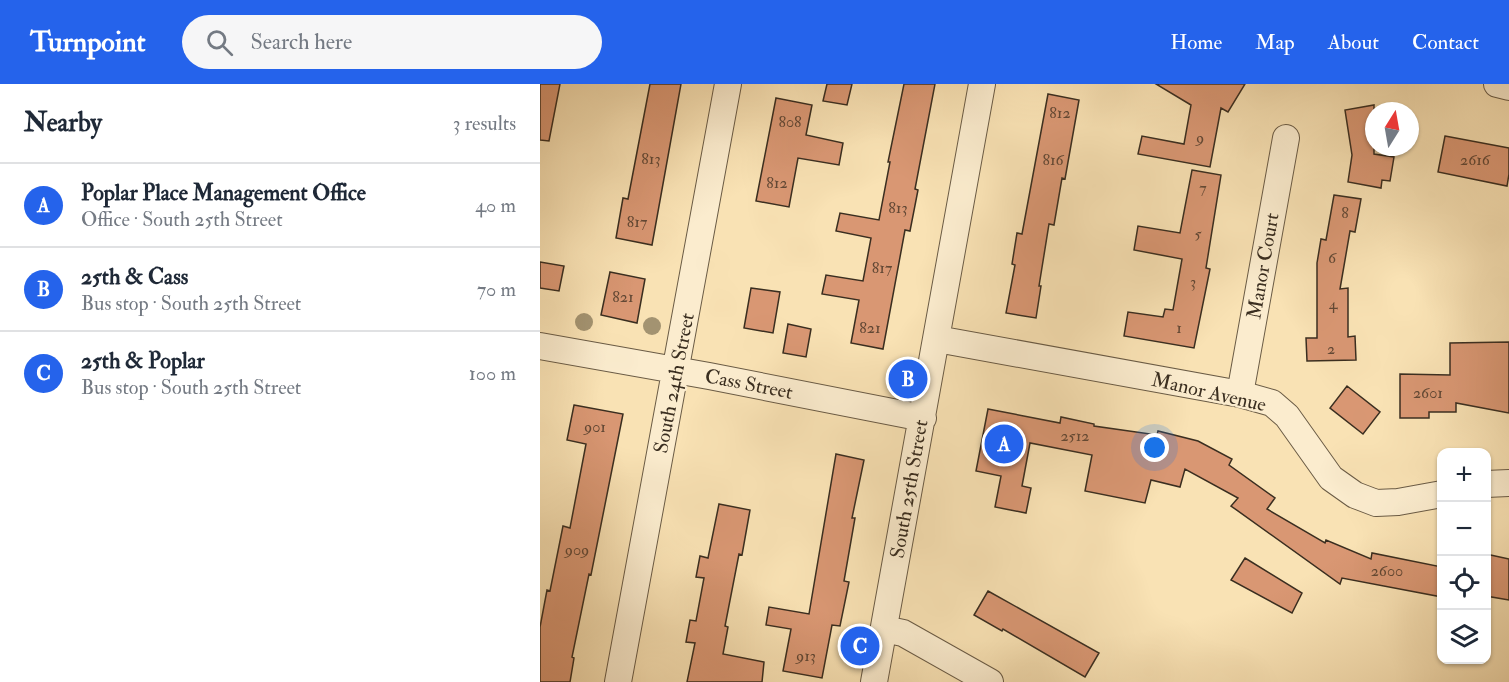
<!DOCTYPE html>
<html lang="en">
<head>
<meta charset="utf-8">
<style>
	:root { --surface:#fff; --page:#f6f6f7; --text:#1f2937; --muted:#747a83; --line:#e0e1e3; --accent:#2563eb }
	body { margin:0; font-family:"IM FELL Double Pica",serif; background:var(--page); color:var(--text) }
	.controls { position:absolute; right:18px; bottom:18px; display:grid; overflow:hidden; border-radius:12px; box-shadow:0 2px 4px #0004 }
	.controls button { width:54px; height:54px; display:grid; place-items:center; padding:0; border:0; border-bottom:2px solid var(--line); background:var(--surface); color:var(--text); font:30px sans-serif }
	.compass { position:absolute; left:825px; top:18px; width:54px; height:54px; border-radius:50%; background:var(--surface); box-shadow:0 2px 4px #0004; rotate:11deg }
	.you { position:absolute; left:615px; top:364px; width:21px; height:21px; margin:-15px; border:4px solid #fff; border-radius:50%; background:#1a73e8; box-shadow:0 0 0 9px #1a73e833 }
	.badge { display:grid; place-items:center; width:39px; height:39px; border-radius:50%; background:var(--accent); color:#fff; font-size:20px; font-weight:700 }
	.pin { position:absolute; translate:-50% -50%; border:3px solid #fff; box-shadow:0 2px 6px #0006 }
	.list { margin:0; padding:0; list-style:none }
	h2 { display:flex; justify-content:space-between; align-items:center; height:78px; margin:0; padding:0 24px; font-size:26px }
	h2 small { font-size:20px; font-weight:400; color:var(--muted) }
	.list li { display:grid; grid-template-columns:39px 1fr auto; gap:18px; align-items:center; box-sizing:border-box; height:84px; padding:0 24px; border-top:2px solid var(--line) }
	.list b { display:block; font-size:22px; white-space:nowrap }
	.list p { margin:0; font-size:20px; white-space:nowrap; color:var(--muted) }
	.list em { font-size:20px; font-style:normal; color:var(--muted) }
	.icon { flex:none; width:33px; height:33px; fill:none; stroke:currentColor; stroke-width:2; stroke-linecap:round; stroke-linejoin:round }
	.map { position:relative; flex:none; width:969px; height:598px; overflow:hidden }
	header { display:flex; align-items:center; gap:36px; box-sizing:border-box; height:84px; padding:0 30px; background:var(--accent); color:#fff }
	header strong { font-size:28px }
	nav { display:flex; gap:33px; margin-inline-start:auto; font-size:21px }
	.search { width:420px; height:54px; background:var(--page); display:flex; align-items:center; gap:15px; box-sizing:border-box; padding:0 21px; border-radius:33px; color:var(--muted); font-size:22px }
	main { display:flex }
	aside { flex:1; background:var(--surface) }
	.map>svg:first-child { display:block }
	.building { fill:#d99773; stroke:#3a2e20; stroke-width:1.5 }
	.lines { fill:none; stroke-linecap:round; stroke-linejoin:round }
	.street-casing { stroke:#6a5b45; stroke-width:28 }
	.street { stroke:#fbecce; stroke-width:26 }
	.tree { fill:#a39371 }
	.labels { text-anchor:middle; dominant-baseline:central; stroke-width:4.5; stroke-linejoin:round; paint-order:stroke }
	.number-label { font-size:16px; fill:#624835 }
	.street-label { font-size:20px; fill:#3a2e20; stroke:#fbecce }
</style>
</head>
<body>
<header>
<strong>Turnpoint</strong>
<div class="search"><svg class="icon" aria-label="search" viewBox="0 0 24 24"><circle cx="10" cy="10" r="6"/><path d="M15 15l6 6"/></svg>Search here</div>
<nav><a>Home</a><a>Map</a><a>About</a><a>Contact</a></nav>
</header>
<main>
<aside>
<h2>Nearby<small>3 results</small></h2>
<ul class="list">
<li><span class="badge">A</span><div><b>Poplar Place Management Office</b><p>Office · South 25th Street</p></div><em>40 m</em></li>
<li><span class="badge">B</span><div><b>25th &amp; Cass</b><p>Bus stop · South 25th Street</p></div><em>70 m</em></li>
<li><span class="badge">C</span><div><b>25th &amp; Poplar</b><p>Bus stop · South 25th Street</p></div><em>100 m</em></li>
</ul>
</aside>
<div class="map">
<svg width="969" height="598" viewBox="0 0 969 598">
	<rect width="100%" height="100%" fill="#f9e2b4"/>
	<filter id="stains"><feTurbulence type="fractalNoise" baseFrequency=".00333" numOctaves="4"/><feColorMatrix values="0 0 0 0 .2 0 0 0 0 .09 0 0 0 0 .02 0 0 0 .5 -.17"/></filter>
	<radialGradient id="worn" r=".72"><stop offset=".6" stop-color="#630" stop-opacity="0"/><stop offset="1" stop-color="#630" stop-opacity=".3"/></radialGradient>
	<path class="building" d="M 0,0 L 20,0 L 9,57 L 0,56 Z
		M 110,0 L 141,0 L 112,161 L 76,154 L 83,114 L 88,115 Z
		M 287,0 L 312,0 L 307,21 L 283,17 Z
		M 364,0 L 395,0 L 375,105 L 378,106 L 370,147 L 365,146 L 343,265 L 311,259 L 319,216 L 282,210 L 286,191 L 323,197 L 331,154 L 296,147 L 300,129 L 339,136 L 350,78 L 348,78 Z
		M 616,0 L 705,0 L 688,28 L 681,24 L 670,83 L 598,70 L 602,52 L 644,60 L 651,21 Z
		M 508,10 L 539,16 L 525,95 L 522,94 L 514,141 L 509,140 L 499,202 L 501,202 L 496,234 L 466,229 L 475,181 L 472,180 L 477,149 L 482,150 Z
		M 236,14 L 272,21 L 266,51 L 303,59 L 299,81 L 258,74 L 249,123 L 216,117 Z
		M 834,21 L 834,70 L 854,73 L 850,97 L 842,96 L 841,104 L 808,98 L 812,71 L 805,26 Z
		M 905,52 L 969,64 L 969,90 L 967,102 L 898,88 Z
		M 652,86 L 681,91 L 666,184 L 670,185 L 654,264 L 584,252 L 588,228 L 623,233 L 625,225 L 633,226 L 642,175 L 594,166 L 598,142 L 640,149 Z
		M 794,111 L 821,115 L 815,148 L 810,147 L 800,205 L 808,204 L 808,253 L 815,252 L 816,276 L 767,277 L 766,254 L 777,254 L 777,179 L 781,155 L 786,156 Z
		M 0,178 L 24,182 L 19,207 L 0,204 Z
		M 70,188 L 105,195 L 97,239 L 61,231 Z
		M 211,204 L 240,208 L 233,249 L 204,244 Z
		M 248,240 L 271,245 L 266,273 L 243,269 Z
		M 969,258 L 969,329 L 916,319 L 916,328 L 889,328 L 889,334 L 860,334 L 860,290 L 910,291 L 910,259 Z
		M 807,302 L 840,328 L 823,350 L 790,324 Z
		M 34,321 L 83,330 L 51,491 L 49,490 L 32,573 L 34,574 L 30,598 L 0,598 L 0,543 L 7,506 L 10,507 L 23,442 L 30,444 L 46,360 L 27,356 Z
		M 448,325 L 520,339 L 521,333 L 554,340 L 554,342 L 617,351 L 618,347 L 658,357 L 692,375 L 689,381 L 735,414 L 727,425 L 785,459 L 786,456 L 831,475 L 832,469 L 902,483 L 902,513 L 802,494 L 800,500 L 691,422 L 698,414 L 645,385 L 640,403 L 611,396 L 605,419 L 545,407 L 552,371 L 490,359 L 482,402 L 491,404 L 486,429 L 455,423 L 461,392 L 436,387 Z
		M 296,370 L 324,376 L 312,434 L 315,434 L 304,497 L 309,498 L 300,542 L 292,541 L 282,594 L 243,587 L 251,545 L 226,541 L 229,523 L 269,530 Z
		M 179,420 L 210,426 L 202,471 L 199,470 L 185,542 L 188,543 L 183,570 L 224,578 L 222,598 L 147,598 L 155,559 L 146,558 L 150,536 L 156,537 L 164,494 L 156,493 L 160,472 L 168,474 Z
		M 946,470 L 969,475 L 969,516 L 946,512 Z
		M 705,474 L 762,509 L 752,529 L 691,496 Z
		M 448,507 L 559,569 L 545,593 L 463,545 L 462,547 L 434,531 Z"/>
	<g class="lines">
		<defs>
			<path id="street" d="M 957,0 L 969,3
				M 397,255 L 700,310 L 732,319 L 747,332 L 791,394 L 815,411 L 836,419 L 858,418 L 902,410
				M 0,262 L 169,292 L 383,334
				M 700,310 L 746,54
				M 946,400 L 969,399
				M 344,545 L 363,549 L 450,598
				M 78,598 L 188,0
				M 334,598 L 442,0"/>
		</defs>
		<use href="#street" class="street-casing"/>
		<use href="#street" class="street"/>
	</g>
	<g class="tree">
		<circle cx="44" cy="238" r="9"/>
		<circle cx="112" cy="242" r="9"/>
	</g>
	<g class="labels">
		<g class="number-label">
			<text x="520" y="29">812</text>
			<text x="250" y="38">808</text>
			<text x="660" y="54">9</text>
			<text x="111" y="75">813</text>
			<text x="513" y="76">816</text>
			<text x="935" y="76">2616</text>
			<text x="237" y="99">812</text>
			<text x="663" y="104">7</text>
			<text x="358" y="124">813</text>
			<text x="805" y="129">8</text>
			<text x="97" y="138">817</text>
			<text x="658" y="150">5</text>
			<text x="792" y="174">6</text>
			<text x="342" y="184">817</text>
			<text x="653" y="198">3</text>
			<text x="83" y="213">821</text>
			<text x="793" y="220">4</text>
			<text x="330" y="244">821</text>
			<text x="639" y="244">1</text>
			<text x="791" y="265">2</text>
			<text x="888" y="309">2601</text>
			<text x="55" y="343">901</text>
			<text x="535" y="352">2512</text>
			<text x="37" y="466">909</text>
			<text x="847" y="487">2600</text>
			<text x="266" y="572">913</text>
		</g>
		<g class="street-label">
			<text transform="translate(723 182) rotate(-80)">Manor Court</text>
			<text transform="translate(134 299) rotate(-79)">South 24th Street</text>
			<text transform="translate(209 300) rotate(11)">Cass Street</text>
			<text transform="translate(669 308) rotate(13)">Manor Avenue</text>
			<text transform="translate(369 405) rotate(-80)">South 25th Street</text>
		</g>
	</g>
	<rect width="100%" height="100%" filter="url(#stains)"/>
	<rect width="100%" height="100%" fill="url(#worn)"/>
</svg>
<div class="controls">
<button>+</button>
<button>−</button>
<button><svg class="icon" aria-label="locate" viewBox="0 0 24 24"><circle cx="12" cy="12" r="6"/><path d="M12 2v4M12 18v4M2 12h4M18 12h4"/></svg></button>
<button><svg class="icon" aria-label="layers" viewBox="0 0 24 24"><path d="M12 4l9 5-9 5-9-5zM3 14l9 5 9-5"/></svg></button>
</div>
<svg class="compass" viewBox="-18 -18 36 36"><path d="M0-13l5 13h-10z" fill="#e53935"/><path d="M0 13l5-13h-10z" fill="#747a83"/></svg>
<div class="you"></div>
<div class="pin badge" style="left:464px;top:360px">A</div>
<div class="pin badge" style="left:368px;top:295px">B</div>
<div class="pin badge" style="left:320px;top:562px">C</div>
</div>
</main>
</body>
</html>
